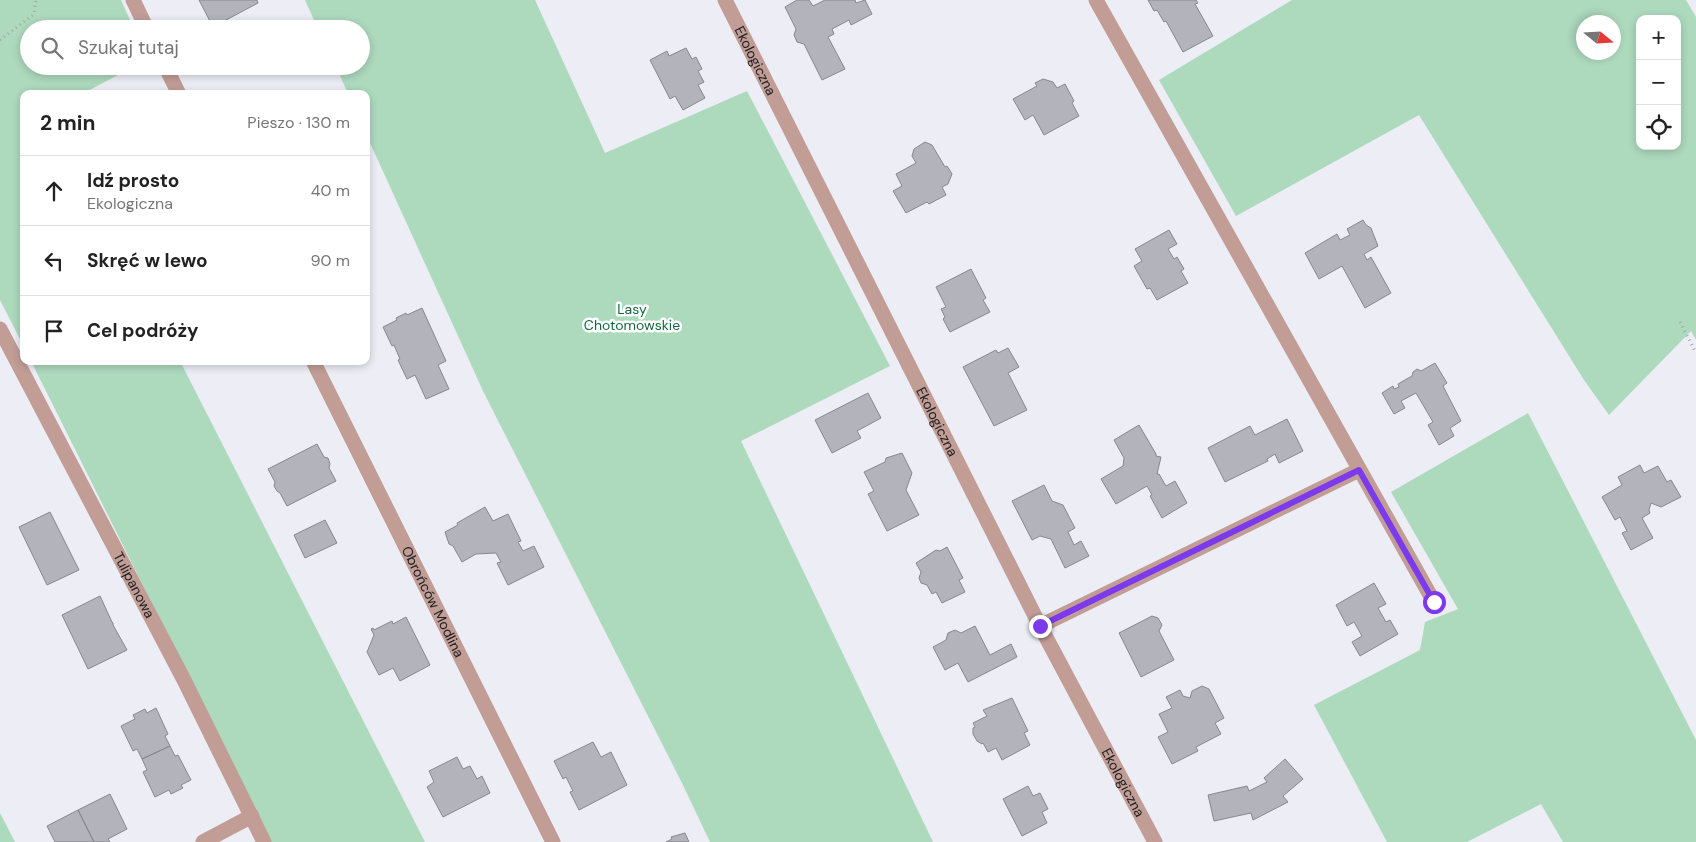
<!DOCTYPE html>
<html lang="pl">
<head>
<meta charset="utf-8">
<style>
	:root { --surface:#fff; --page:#f6f6f6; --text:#222; --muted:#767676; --line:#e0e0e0 }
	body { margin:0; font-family:"DM Sans",sans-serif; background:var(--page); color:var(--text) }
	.controls { position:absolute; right:15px; top:15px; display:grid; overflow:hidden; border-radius:10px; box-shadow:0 2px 8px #0003 }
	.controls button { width:45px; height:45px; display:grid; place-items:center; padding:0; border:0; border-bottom:1px solid var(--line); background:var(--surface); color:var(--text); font:25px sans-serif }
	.compass { position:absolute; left:1576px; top:15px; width:45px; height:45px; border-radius:50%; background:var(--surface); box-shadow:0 2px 8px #0003; rotate:108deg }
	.stop { position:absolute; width:15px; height:15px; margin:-11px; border:4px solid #7c3aed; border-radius:50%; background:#fff }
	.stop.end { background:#7c3aed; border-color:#fff; box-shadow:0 1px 5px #0008 }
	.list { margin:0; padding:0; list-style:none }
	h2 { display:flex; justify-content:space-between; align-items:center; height:65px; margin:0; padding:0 20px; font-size:21px }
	h2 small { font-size:16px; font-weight:400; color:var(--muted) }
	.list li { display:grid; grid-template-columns:32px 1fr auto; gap:15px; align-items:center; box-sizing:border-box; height:70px; padding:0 20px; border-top:1px solid var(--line) }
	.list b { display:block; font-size:19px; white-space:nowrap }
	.list p { margin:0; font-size:16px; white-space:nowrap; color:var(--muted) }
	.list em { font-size:16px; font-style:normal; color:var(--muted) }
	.icon { flex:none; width:28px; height:28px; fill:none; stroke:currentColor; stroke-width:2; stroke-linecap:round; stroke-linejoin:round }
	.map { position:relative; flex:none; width:1696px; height:842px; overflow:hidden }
	.search { position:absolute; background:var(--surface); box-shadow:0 2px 8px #0003; left:20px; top:20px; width:350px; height:55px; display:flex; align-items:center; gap:12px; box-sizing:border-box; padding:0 18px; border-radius:28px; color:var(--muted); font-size:19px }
	.panel { position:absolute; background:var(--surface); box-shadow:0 2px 8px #0003; left:20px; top:90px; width:350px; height:275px; border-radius:10px }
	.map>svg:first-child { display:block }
	.green { fill:#add9bd; fill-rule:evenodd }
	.building { fill:#b3b4bb; stroke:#87888f }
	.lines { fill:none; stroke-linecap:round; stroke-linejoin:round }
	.path { stroke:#a2a3a9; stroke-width:3; stroke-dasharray:1 4; stroke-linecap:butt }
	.minor { stroke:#c19d96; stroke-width:15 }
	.route { stroke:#7c3aed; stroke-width:6 }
	.labels { text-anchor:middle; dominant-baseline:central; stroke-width:5; stroke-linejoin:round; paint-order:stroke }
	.street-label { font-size:14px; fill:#202123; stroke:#fff }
	.park-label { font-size:14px; fill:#13673f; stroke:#fff }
</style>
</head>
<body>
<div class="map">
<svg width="1696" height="842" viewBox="0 0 1696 842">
	<rect width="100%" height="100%" fill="#ecedf5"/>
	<path class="green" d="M 0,0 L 121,0 L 134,29 L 29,29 L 29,66 L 135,66 L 82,94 L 24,94 L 24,347 L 0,300 Z
		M 305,0 L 535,0 L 605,153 L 747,91 L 890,366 L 741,441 L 933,842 L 710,842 L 682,783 L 484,393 L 366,134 L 366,94 L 348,94 L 336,66 L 361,66 L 361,29 L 318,29 Z
		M 1292,0 L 1686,0 L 1696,17 L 1696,340 L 1691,331 L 1609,415 L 1584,380 L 1419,115 L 1236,216 L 1159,80 ZM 1640,19 L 1677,19 L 1677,146 L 1640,146 ZM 1584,22 L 1614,22 L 1614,52 L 1584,52 Z
		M 31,361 L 180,361 L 425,842 L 271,842 Z
		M 1528,413 L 1696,740 L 1696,842 L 1563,842 L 1541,804 L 1467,842 L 1387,842 L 1314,705 L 1420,650 L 1425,622 L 1458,609 L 1391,492 Z
		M 0,813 L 15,842 L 0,842 Z"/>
	<path class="building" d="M 199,0 L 257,0 L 258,3 L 213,27 Z
		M 797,0 L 809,0 L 813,6 L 825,0 L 855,0 L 856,3 L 865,0 L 872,14 L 851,25 L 849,20 L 832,29 L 834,34 L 828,37 L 845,69 L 822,80 L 804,44 L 797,42 L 794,35 L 796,29 L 785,7 Z
		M 1148,0 L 1196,0 L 1198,3 L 1195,4 L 1213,36 L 1183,52 L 1166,21 L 1164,22 L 1157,10 L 1154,11 Z
		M 686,48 L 692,59 L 696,57 L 702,69 L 698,71 L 704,82 L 698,85 L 705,98 L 683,110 L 675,96 L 670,99 L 650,60 L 667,51 L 669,56 Z
		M 1043,79 L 1053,82 L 1057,88 L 1065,84 L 1074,101 L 1072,103 L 1079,116 L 1044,135 L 1033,115 L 1025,120 L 1013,99 L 1037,86 L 1035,83 Z
		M 925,142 L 932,145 L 945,167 L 947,166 L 952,174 L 948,184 L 942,187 L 946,195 L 929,204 L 927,202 L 906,213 L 893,191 L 902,186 L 896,174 L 916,163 L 912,156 L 914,149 Z
		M 1363,220 L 1366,225 L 1371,228 L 1378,246 L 1364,254 L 1367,260 L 1371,257 L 1391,293 L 1365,308 L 1342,266 L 1319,279 L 1305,253 L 1337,234 L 1340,240 L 1350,235 L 1347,229 Z
		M 1169,230 L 1177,244 L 1168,249 L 1174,259 L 1177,257 L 1184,269 L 1181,271 L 1188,283 L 1157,300 L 1150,288 L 1147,289 L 1134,266 L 1142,261 L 1135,249 Z
		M 971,269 L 986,298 L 983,300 L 990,312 L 950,332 L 943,319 L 945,317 L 941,309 L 946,307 L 936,287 Z
		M 422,308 L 446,361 L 438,365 L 449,389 L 426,399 L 415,375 L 407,379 L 398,360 L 400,359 L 394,345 L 392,346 L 383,327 L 397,320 L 396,318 L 406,313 L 407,315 Z
		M 1008,348 L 1019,367 L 1008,373 L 1027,410 L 994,426 L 963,367 L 996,350 L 998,353 Z
		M 1435,363 L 1447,383 L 1443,386 L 1461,421 L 1450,428 L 1454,436 L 1439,445 L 1428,425 L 1433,422 L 1416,393 L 1401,401 L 1405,408 L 1394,414 L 1382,393 L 1393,386 L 1394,389 L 1399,387 L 1398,384 L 1412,376 L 1413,372 L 1417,369 L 1421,371 Z
		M 868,393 L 881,418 L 857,431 L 861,438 L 832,453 L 815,420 Z
		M 1287,419 L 1303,451 L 1279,463 L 1275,454 L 1267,459 L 1268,461 L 1225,482 L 1208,448 L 1250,426 L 1255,435 Z
		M 1139,425 L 1156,454 L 1156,456 L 1161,457 L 1157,474 L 1159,474 L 1166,486 L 1175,481 L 1187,503 L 1162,518 L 1150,496 L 1152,495 L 1147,486 L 1116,504 L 1101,479 L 1123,466 L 1124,458 L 1114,440 Z
		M 317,444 L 324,457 L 328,458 L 330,464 L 329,468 L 336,481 L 287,506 L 280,493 L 277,491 L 274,486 L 275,482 L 268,469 Z
		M 902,453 L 912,473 L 906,490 L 919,515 L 887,531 L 868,494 L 874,491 L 864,472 L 885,462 L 886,458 Z
		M 1640,465 L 1644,473 L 1658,466 L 1667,482 L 1671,480 L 1681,497 L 1661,507 L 1651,503 L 1649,510 L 1650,513 L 1642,518 L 1653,538 L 1631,550 L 1622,533 L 1627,531 L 1620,517 L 1615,520 L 1602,497 L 1622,485 L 1618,477 Z
		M 1044,485 L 1052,501 L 1063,505 L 1075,528 L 1068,532 L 1074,545 L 1081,541 L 1089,556 L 1065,568 L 1051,539 L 1040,536 L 1032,540 L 1012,501 Z
		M 485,507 L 493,521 L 508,514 L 521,541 L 518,542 L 523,551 L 534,546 L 544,567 L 508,585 L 497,563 L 501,562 L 496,553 L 476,554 L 462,562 L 453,546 L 449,544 L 445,532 L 458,525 L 457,523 Z
		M 50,512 L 79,570 L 47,585 L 19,527 Z
		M 325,520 L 337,543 L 305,558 L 294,535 Z
		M 947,547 L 963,578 L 959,580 L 965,592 L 942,603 L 936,592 L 932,594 L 927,585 L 921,583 L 919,578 L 921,572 L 916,563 L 936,550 L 940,551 Z
		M 1374,583 L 1386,604 L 1378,608 L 1386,622 L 1390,620 L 1398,634 L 1360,656 L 1352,642 L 1362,636 L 1354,622 L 1347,626 L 1336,605 Z
		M 100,596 L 112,622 L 113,623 L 113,625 L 127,650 L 88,669 L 62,615 Z
		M 1152,616 L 1158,618 L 1162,625 L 1159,631 L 1174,660 L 1141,677 L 1119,633 Z
		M 406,617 L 430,665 L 400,681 L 393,668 L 379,675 L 367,652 L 374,635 L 371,629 L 373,628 L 374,630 L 392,621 L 393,624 Z
		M 975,626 L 990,655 L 1011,644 L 1017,657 L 968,682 L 958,663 L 945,670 L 933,647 L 946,640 L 948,633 L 955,630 L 961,633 Z
		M 1202,686 L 1209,689 L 1224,718 L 1215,723 L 1221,734 L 1196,747 L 1198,751 L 1172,764 L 1158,737 L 1168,732 L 1159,714 L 1172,708 L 1166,697 L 1180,690 L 1183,696 L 1190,698 L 1192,691 Z
		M 1012,698 L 1028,731 L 1024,733 L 1030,745 L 1002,760 L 996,748 L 988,752 L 983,743 L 982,744 L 977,741 L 973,734 L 973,728 L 975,727 L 973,723 L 987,716 L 983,710 Z
		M 156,708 L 168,734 L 165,736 L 170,746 L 142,759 L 137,749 L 133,751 L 121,726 L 135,719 L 133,715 L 145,709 L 147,713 Z
		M 593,742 L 601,757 L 611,752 L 627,785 L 579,810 L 570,792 L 573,791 L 566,777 L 563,779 L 554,761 Z
		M 170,746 L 175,756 L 178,755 L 191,780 L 181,785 L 183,788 L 171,794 L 169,790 L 155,797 L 143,772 L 147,770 L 142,759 Z
		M 457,757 L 463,769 L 470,766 L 477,779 L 482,776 L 490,793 L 443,817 L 427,787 L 434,782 L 429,771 Z
		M 1285,759 L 1303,779 L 1283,796 L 1288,802 L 1253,820 L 1251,813 L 1214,821 L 1208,795 L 1247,786 L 1249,791 L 1267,782 L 1264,778 Z
		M 1028,786 L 1033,796 L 1040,793 L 1048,809 L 1042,812 L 1047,823 L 1022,836 L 1003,799 Z
		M 110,794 L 127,829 L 108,839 L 110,842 L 94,842 L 78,810 Z
		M 78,810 L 94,842 L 55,842 L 47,826 Z
		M 685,833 L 689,842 L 666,842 L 672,839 L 671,837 Z"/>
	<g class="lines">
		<path class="path" d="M 0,40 L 34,14 L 36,0
			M 1680,322 L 1696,353"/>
		<g class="minor">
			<path d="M 133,0 L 147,29"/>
			<path id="s1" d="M 725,0 L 1040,626 L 1155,842"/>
			<path d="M 1096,0 L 1434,602"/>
			<path d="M 165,66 L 179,94"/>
			<path id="s2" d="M 0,329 L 184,680 L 264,842"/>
			<path id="s3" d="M 313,361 L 553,842"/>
			<path d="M 1040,626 L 1359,470"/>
			<path d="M 203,842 L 252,816"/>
		</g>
	</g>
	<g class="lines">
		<path class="route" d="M 1040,626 L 1359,470 L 1434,602"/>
	</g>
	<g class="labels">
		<g class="street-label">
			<text stroke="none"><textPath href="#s1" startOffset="68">Ekologiczna</textPath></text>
			<text stroke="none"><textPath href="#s1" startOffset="472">Ekologiczna</textPath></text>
			<text stroke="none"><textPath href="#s2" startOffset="289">Tulipanowa</textPath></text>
			<text stroke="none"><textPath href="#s3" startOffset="269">Obrońców Modlina</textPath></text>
			<text stroke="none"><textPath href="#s1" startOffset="878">Ekologiczna</textPath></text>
		</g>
		<g class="park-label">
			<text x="632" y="309">Lasy<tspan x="632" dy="16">Chotomowskie</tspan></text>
		</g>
	</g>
</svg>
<div class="controls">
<button>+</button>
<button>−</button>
<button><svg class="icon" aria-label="locate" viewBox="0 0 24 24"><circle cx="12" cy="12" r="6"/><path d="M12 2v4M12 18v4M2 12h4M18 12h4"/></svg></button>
</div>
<svg class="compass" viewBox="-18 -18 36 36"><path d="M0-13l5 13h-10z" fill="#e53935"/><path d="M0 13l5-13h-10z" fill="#767676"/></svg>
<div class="stop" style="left:1434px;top:602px"></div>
<div class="stop end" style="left:1040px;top:626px"></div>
<div class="search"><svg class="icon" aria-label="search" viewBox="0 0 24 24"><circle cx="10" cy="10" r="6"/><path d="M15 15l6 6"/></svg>Szukaj tutaj</div>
<section class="panel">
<h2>2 min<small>Pieszo · 130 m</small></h2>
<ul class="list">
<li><svg class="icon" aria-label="ahead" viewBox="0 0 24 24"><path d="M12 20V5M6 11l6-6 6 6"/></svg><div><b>Idź prosto</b><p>Ekologiczna</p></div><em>40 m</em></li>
<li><svg class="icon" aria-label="left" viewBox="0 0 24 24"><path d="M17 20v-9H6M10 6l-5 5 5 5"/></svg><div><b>Skręć w lewo</b></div><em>90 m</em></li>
<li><svg class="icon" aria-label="arrive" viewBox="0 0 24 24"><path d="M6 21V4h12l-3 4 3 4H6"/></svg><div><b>Cel podróży</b></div></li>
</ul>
</section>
</div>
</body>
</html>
